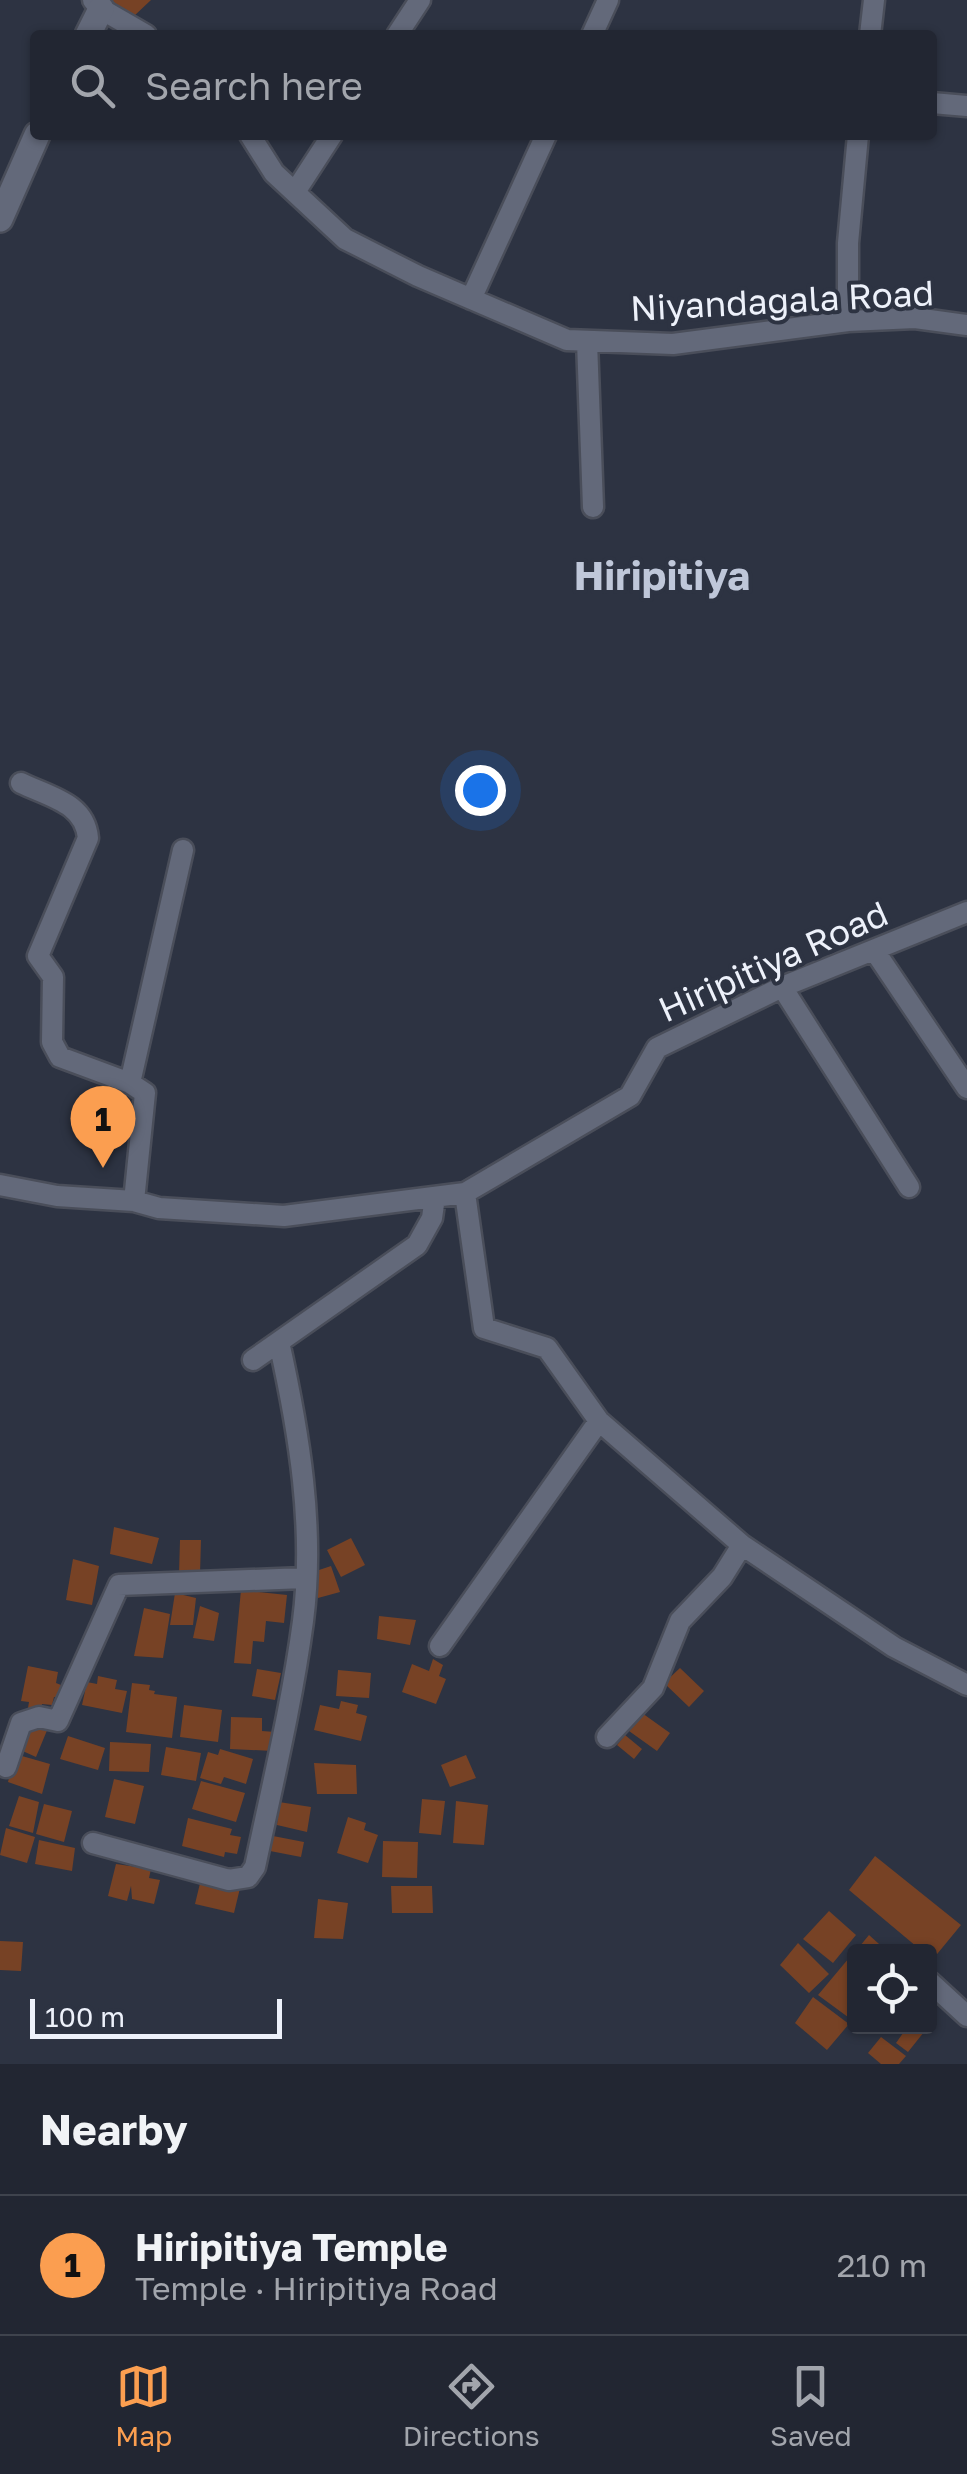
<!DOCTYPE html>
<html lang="en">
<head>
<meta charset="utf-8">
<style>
	:root { --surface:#222632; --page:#2e323e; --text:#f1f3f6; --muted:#a2a5ac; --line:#3f434d; --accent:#fb9e50 }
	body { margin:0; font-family:"Golos Text",sans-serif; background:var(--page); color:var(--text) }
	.controls { position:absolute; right:30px; bottom:30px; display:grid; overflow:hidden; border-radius:10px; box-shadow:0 2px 8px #0004 }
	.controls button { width:90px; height:90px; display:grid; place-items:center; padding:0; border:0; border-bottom:2px solid var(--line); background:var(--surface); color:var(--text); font:50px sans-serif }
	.scale { position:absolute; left:30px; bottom:25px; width:252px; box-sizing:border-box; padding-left:10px; border:5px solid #edf1fa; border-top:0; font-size:28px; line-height:35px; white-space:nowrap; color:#edf1fa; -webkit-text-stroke:8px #2d3342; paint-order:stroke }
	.you { position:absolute; left:480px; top:790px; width:35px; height:35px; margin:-25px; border:8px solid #fff; border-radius:50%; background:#1a73e8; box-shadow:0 0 0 15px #1a73e833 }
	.badge { display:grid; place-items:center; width:65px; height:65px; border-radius:50%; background:var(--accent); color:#111; font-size:32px; font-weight:700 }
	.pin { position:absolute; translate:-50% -82px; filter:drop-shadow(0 2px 5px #0008) }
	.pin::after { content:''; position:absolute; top:52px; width:35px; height:30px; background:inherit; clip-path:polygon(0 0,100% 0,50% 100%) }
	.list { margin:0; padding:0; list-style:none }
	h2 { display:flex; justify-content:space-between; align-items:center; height:130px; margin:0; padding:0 40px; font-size:42px }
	h2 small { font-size:32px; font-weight:400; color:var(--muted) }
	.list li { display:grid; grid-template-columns:65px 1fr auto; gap:30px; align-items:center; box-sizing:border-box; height:140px; padding:0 40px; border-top:2px solid var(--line) }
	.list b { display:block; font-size:38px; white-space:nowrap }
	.list p { margin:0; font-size:32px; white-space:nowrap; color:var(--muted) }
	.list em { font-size:32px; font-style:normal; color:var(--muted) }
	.icon { flex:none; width:55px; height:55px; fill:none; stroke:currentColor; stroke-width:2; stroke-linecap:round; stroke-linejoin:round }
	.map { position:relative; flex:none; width:967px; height:2064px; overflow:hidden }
	.search { position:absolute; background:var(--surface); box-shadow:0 2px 8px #0004; left:30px; right:30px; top:30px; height:110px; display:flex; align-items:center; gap:25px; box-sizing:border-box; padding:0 35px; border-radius:10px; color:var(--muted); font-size:38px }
	.sheet { height:270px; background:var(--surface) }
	nav { display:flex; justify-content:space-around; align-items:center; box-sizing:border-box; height:140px; border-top:2px solid var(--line); background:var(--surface); font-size:28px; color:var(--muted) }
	nav a { display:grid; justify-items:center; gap:5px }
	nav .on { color:var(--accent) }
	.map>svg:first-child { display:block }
	.building { fill:#774225 }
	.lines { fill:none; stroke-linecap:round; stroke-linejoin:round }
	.minor-casing { stroke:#4a4e5a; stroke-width:25 }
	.tertiary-casing { stroke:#4a4e5a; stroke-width:30 }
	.minor { stroke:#63697a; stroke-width:20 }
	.tertiary { stroke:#63697a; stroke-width:25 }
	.labels { text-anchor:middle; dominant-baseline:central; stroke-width:8; stroke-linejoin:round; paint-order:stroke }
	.street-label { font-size:35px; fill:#edf1fa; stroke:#2d3342 }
	.quarter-label { font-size:40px; font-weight:bold; fill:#bfc7d9; stroke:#2d3342 }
</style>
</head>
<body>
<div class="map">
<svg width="967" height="2064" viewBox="0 0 967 2064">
	<rect width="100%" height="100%" fill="#2d3342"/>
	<path class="building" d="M 109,0 L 151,0 L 133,17 Z
		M 114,1527 L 159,1538 L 152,1564 L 110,1554 Z
		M 351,1538 L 365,1565 L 341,1577 L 327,1550 Z
		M 180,1540 L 201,1540 L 200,1574 L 179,1574 Z
		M 73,1559 L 99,1566 L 92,1605 L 66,1600 Z
		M 331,1566 L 340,1592 L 318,1598 L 310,1573 Z
		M 241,1590 L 287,1595 L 284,1623 L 266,1621 L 264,1642 L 253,1641 L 251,1664 L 234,1663 Z
		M 175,1593 L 196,1598 L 193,1625 L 170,1625 Z
		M 200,1606 L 219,1613 L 214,1641 L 193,1638 Z
		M 144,1608 L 170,1614 L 163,1658 L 134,1656 Z
		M 379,1616 L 416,1620 L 410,1645 L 377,1639 Z
		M 433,1659 L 443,1665 L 439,1676 L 446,1679 L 436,1704 L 402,1692 L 412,1664 L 429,1671 Z
		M 28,1666 L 58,1672 L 56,1683 L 61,1685 L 59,1698 L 54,1697 L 52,1705 L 42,1704 L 41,1711 L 28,1708 L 29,1702 L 21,1701 Z
		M 680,1668 L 704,1691 L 689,1707 L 664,1683 Z
		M 257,1669 L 281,1673 L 275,1700 L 252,1696 Z
		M 338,1670 L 371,1673 L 369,1698 L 336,1696 Z
		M 98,1676 L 117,1680 L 115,1689 L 127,1691 L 122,1713 L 82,1705 L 87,1682 L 97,1684 Z
		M 132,1683 L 150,1685 L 149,1690 L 155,1691 L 154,1694 L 177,1697 L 172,1738 L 126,1732 Z
		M 341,1701 L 358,1705 L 356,1713 L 367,1716 L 361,1741 L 314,1730 L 320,1705 L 339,1709 Z
		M 184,1705 L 222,1710 L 218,1742 L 180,1737 Z
		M 642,1713 L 670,1733 L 657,1751 L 629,1731 Z
		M 231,1717 L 262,1718 L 262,1731 L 275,1732 L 273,1751 L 230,1749 Z
		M 32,1721 L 48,1728 L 36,1757 L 16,1748 Z
		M 625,1735 L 642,1749 L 634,1759 L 617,1745 Z
		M 68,1736 L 105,1748 L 98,1770 L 60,1759 Z
		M 110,1742 L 151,1744 L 149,1772 L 109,1771 Z
		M 166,1747 L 201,1753 L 196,1781 L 161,1775 Z
		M 220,1749 L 253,1759 L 246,1784 L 224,1777 L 221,1784 L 200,1778 L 208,1752 L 218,1755 Z
		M 15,1754 L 50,1764 L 42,1794 L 8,1782 Z
		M 466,1755 L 476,1778 L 450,1787 L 441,1765 Z
		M 314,1763 L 356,1765 L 357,1794 L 317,1794 Z
		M 114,1779 L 144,1786 L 135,1824 L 105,1817 Z
		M 201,1781 L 245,1793 L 236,1822 L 192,1809 Z
		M 19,1796 L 39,1802 L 33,1833 L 9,1826 Z
		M 422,1799 L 445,1801 L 441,1835 L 419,1833 Z
		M 456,1801 L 488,1805 L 484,1845 L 453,1843 Z
		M 279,1802 L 311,1807 L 307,1832 L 277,1825 Z
		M 44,1804 L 72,1811 L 64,1842 L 36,1834 Z
		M 348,1817 L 366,1823 L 364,1830 L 378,1835 L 368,1863 L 337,1853 Z
		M 188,1818 L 232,1829 L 230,1835 L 241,1837 L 237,1854 L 225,1852 L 224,1857 L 182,1846 Z
		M 6,1828 L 35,1837 L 27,1863 L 0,1855 Z
		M 273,1836 L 304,1842 L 301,1857 L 270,1851 Z
		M 39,1840 L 75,1848 L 72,1871 L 35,1864 Z
		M 383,1841 L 418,1842 L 417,1878 L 382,1877 Z
		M 875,1856 L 961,1925 L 933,1959 L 930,1952 L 923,1952 L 849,1890 Z
		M 116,1864 L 151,1869 L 149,1878 L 160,1880 L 154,1904 L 132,1899 L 131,1886 L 127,1901 L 108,1896 Z
		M 202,1875 L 241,1884 L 234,1913 L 195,1904 Z
		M 391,1886 L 432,1886 L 433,1913 L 392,1913 Z
		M 318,1899 L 348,1903 L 343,1939 L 314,1938 Z
		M 829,1911 L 856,1935 L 833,1963 L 803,1939 Z
		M 869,1935 L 888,1952 L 855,1952 Z
		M 0,1941 L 23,1942 L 21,1971 L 0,1970 Z
		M 798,1943 L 829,1974 L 809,1993 L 780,1965 Z
		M 854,1952 L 854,2017 L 852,2020 L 818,1995 Z
		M 813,1997 L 849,2024 L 827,2050 L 795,2023 Z
		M 908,2026 L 916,2026 L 924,2032 L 908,2052 L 896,2043 Z
		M 881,2037 L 906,2056 L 899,2064 L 881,2064 L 868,2053 Z"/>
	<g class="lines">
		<defs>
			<path id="minor" d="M 93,0 L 101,9 L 146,35
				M 397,35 L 420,0
				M 592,35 L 608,0
				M 870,35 L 874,0
				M 932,103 L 967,106
				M 250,135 L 274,173 L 345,239 L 418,276 L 567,340 L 673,344 L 848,321 L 915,318 L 967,325
				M 295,192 L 332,135
				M 471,299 L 546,135
				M 848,321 L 848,243 L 858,135
				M 587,341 L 593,507
				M 21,783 C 50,797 85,803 88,838 L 38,956 L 53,977 L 52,1042 L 60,1057 L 130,1083 L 145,1093 L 134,1201
				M 874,950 L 967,1088
				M 782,987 L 909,1187
				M 130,1083 L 183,850
				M 0,1185 L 57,1196 L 134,1201 L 159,1208 L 284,1216 L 465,1193 L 630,1096 L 657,1048 L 782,987 L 967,912
				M 465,1193 L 484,1328 L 547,1348 L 599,1421 L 742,1545 L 894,1647 L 967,1685
				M 253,1360 L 417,1245 L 432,1218 L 435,1197
				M 440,1646 L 599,1421
				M 607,1737 L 653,1688 L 680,1621 L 722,1577 L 742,1545
				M 6,1767 L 21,1723 L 39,1717 L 58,1721 L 119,1585 L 304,1578
				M 93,1843 L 229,1880 L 248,1877 L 255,1867 C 272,1786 292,1704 303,1621 C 315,1528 299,1432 279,1342
				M 930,1982 L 967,2016"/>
			<path id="tertiary" d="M 88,35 L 101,9
				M 0,219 L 37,135"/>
		</defs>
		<use href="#minor" class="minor-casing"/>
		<use href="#tertiary" class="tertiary-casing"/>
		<use href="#minor" class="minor"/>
		<use href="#tertiary" class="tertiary"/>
	</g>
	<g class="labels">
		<g class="street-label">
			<text transform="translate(782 300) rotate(-3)">Niyandagala Road</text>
			<text transform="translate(773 961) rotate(-24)">Hiripitiya Road</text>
		</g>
		<g class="quarter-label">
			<text x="662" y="575">Hiripitiya</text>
		</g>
	</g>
</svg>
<div class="controls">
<button><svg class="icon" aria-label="locate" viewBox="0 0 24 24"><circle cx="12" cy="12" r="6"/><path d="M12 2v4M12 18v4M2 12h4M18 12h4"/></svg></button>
</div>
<div class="scale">100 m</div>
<div class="you"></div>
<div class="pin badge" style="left:103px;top:1168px">1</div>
<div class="search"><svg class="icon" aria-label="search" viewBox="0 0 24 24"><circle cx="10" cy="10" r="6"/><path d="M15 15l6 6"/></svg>Search here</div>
</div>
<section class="sheet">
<h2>Nearby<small></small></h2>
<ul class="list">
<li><span class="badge">1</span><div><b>Hiripitiya Temple</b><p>Temple · Hiripitiya Road</p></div><em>210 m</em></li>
</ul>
</section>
<nav>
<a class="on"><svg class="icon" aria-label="map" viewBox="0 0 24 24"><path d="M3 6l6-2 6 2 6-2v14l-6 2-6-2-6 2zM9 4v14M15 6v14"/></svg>Map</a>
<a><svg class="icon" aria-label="directions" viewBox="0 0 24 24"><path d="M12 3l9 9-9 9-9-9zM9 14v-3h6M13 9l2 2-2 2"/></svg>Directions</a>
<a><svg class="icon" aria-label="saved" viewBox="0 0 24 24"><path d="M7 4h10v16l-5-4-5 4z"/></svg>Saved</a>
</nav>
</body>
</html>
